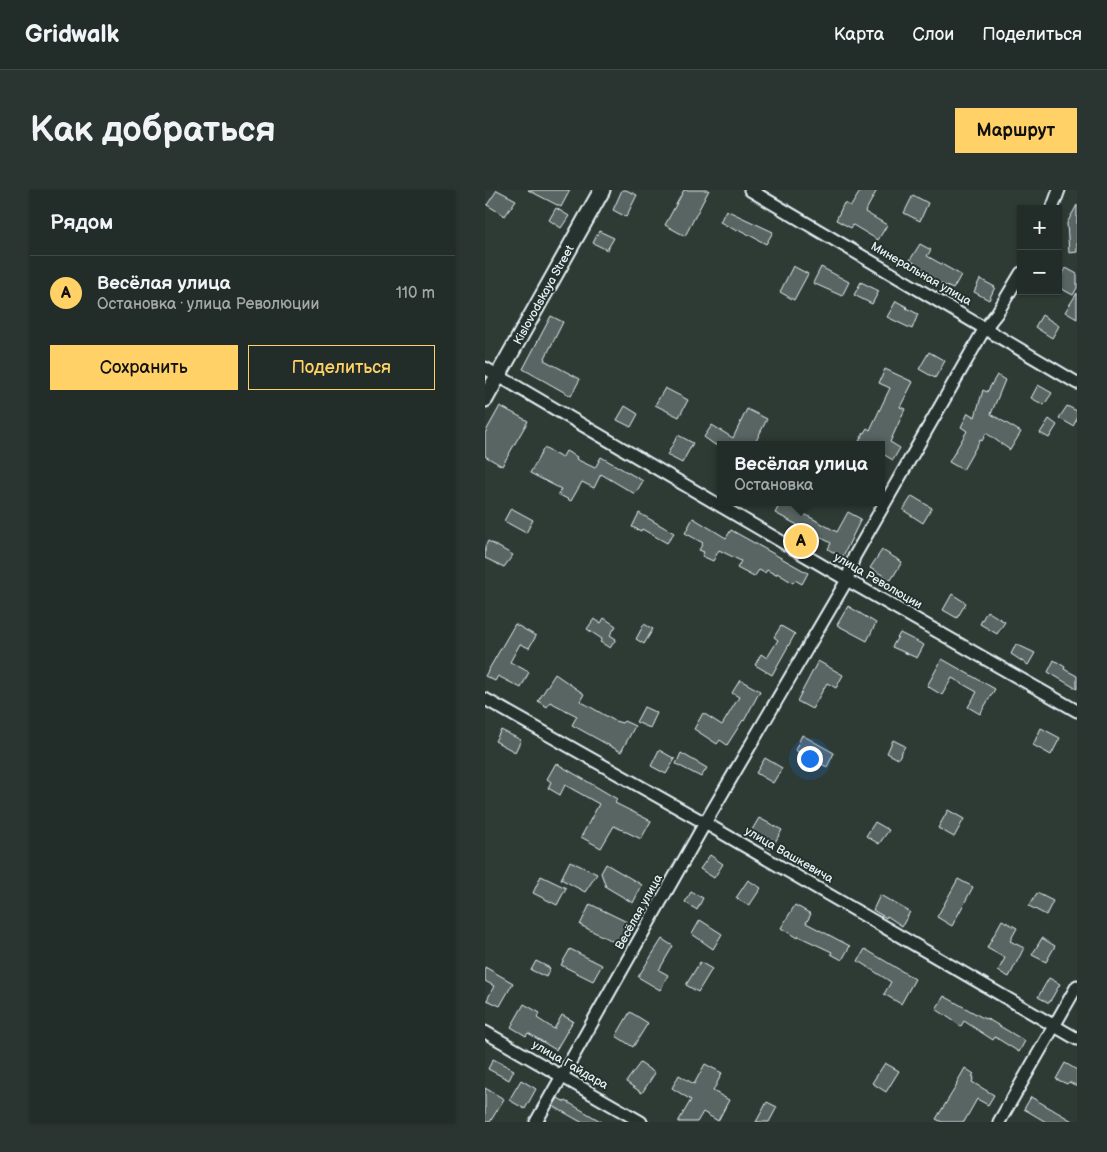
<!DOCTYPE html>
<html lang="ru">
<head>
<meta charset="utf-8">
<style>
	:root { --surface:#222c28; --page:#2a3430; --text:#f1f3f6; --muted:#a2a7a8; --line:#3f4845; --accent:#ffd166 }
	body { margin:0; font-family:"Balsamiq Sans",sans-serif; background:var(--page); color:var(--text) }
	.controls { position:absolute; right:15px; top:15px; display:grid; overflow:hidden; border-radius:0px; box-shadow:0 1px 4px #0004 }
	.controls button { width:45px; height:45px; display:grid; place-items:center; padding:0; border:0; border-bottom:1px solid var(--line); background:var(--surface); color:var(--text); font:25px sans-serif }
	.you { position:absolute; left:324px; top:568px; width:18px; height:18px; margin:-12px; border:4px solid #fff; border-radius:50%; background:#1a73e8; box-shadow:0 0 0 8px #1a73e833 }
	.badge { display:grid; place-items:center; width:32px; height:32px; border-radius:50%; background:var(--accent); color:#111; font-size:16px; font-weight:700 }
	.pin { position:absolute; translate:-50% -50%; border:2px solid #fff; box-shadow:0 1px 5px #0006 }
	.popup { position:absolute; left:232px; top:251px; width:168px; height:65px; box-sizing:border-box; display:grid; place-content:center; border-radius:0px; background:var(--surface); filter:drop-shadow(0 1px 4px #0005); font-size:16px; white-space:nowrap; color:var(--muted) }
	.popup b { font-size:19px; color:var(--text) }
	.popup::after { content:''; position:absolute; left:50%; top:100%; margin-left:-10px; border:10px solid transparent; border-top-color:var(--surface) }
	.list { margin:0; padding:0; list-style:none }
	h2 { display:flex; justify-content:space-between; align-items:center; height:65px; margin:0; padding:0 20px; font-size:21px }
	h2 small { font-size:16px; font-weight:400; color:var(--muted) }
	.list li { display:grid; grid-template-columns:32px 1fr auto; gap:15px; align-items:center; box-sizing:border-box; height:75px; padding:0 20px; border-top:1px solid var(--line) }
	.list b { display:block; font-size:19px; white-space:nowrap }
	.list p { margin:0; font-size:16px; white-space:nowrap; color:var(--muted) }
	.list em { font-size:16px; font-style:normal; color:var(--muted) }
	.actions { display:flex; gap:10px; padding:15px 20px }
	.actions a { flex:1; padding:11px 0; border:1px solid var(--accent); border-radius:0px; text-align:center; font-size:18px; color:var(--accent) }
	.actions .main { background:var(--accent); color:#111 }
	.map { position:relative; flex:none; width:592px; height:932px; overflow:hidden; border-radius:0px }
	header { display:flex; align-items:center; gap:30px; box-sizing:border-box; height:70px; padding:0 25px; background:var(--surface); border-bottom:1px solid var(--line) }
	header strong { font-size:24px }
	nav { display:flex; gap:28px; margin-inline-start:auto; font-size:18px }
	.intro { display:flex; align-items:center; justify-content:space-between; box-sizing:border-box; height:120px; padding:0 30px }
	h1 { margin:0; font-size:35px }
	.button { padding:12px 22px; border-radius:0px; background:var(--accent); color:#111; font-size:18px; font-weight:700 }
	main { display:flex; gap:30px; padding:0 30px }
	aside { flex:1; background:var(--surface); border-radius:0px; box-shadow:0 1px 4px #0004 }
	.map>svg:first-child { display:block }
	.building { fill:#596563; stroke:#e8f1f8 }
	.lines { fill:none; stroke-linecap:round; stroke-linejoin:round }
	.minor-casing { stroke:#e8f1f8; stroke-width:15 }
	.secondary-casing { stroke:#e8f1f8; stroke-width:19 }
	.minor { stroke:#26332d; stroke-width:11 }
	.secondary { stroke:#26332d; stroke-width:15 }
	.labels { text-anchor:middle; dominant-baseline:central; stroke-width:4; stroke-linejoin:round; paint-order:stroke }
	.street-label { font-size:12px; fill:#e8f1f8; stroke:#26332d }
</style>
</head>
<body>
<header>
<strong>Gridwalk</strong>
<nav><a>Карта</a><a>Слои</a><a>Поделиться</a></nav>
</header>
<div class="intro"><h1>Как добраться</h1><a class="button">Маршрут</a></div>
<main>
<aside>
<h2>Рядом<small></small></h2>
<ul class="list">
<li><span class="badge">A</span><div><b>Весёлая улица</b><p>Остановка · улица Революции</p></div><em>110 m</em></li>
</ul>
<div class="actions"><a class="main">Сохранить</a><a>Поделиться</a></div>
</aside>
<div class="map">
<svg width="592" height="932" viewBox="0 0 592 932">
	<rect width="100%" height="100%" fill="#2e3b35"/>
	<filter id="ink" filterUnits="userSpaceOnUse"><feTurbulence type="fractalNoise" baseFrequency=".02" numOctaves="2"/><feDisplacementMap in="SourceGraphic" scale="10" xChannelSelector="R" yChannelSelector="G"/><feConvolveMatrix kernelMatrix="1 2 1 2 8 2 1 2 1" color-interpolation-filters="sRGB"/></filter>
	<g filter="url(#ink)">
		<path class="building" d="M 12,0 L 31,10 L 20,26 L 2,15 Z
			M 43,0 L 85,0 L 76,17 Z
			M 137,0 L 141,0 L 152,5 L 141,27 L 128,20 Z
			M 199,0 L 224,0 L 200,46 L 180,35 Z
			M 376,0 L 392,0 L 380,22 L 402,35 L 393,50 L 368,35 L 366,38 L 351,30 L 359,13 L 366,16 Z
			M 428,5 L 443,13 L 435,31 L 419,23 Z
			M 592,15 L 592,62 L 584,63 L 582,33 Z
			M 71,18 L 84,26 L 76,38 L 64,30 Z
			M 241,20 L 288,42 L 281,54 L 253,39 L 252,41 L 235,32 Z
			M 114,41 L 129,48 L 122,60 L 108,53 Z
			M 435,54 L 446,60 L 442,66 L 476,85 L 468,99 L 445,89 L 447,86 L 425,70 Z
			M 308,76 L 323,84 L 309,110 L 295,102 Z
			M 336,77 L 364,92 L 357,106 L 328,93 Z
			M 581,78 L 592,84 L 592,98 L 588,105 L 573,97 L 573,92 Z
			M 495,89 L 510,97 L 504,110 L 489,102 Z
			M 376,92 L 394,101 L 387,114 L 369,105 Z
			M 592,103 L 592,129 L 580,122 Z
			M 411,111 L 422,117 L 421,118 L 433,124 L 427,139 L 402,127 Z
			M 557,125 L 574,136 L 567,148 L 550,137 Z
			M 66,126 L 78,132 L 59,170 L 95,189 L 86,206 L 38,179 Z
			M 444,162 L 460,171 L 450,188 L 434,179 Z
			M 400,179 L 428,192 L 415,217 L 420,219 L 405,252 L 415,258 L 408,270 L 396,263 L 396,255 L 381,255 L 374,251 L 382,238 L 385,240 L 405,198 L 394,193 Z
			M 512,185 L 520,190 L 506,224 L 536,242 L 525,260 L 501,243 L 497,251 L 495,250 L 478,280 L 464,272 L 482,241 L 476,237 L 483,223 L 490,227 L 498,200 L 502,202 Z
			M 553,195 L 567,203 L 559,215 L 546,208 Z
			M 180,198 L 203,210 L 194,227 L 170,215 Z
			M 15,216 L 43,231 L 17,276 L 0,266 L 0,243 Z
			M 140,216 L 153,224 L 146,237 L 132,230 Z
			M 582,216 L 592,221 L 592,229 L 588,236 L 574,228 Z
			M 262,219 L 282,229 L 269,255 L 230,255 L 219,247 L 227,235 L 248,248 Z
			M 564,229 L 572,235 L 564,248 L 555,243 Z
			M 193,245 L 208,253 L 197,273 L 182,265 Z
			M 59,258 L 77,268 L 81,261 L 92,267 L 91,269 L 110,278 L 116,267 L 158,291 L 150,304 L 116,284 L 109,298 L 97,292 L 86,311 L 73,304 L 76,299 L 45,283 Z
			M 427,306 L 447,318 L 438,333 L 418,320 Z
			M 296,312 L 304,312 L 313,318 L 312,320 L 352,342 L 363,322 L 376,329 L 357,368 L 343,359 L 346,353 L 290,323 Z
			M 26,318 L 48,330 L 41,343 L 19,331 Z
			M 154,323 L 189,343 L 182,353 L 157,339 L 156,341 L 147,337 Z
			M 208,328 L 241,348 L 246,340 L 323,383 L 317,394 L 310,390 L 308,393 L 292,383 L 291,385 L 282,380 L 280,383 L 274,380 L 269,387 L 252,378 L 256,371 L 234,360 L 228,371 L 217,366 L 219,362 L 214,360 L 218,353 L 200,343 Z
			M 3,351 L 28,365 L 19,377 L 0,368 L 0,357 Z
			M 397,360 L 417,372 L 406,390 L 385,378 Z
			M 467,404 L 481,413 L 472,428 L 458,420 Z
			M 363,416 L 391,433 L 382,451 L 352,435 Z
			M 502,421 L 520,432 L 512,444 L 495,434 Z
			M 119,428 L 131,436 L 125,445 L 131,449 L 125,458 L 115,452 L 117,449 L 102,439 L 109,429 L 116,433 Z
			M 30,434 L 51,446 L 44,458 L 35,454 L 25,472 L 44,482 L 36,498 L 13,486 L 10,491 L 0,486 Z
			M 159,434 L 168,439 L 159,454 L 151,449 Z
			M 296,436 L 310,444 L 287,485 L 270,475 L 276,464 L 282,468 L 293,450 L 289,447 Z
			M 415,443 L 439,455 L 432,468 L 407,457 Z
			M 531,454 L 550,463 L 543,475 L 526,464 Z
			M 457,469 L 510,499 L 495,524 L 483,517 L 492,502 L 467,488 L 457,505 L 442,496 Z
			M 569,470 L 580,477 L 579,479 L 592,486 L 592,499 L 563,482 Z
			M 333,471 L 358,485 L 351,498 L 342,493 L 327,519 L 312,511 Z
			M 70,484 L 99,504 L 95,511 L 130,531 L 137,533 L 139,531 L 150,536 L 136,562 L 87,535 L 92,526 L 65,512 L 62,517 L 53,511 Z
			M 255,490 L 275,501 L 259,531 L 258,530 L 242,555 L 235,550 L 232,554 L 209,539 L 218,523 L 237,535 L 254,507 L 247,503 Z
			M 159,517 L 172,523 L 165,538 L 151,532 Z
			M 556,538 L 575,548 L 566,565 L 548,555 Z
			M 16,540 L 36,550 L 30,562 L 10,551 Z
			M 317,545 L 349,563 L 342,577 L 310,560 Z
			M 408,550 L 420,556 L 413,569 L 402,563 Z
			M 174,560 L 190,569 L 181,584 L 166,576 Z
			M 196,563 L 222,578 L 216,587 L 191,574 Z
			M 280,568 L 297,578 L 288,593 L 271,583 Z
			M 71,573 L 132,609 L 130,613 L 166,631 L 156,649 L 129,636 L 116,658 L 96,647 L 114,614 L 80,595 L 75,605 L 63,598 L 66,592 L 62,589 Z
			M 463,620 L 479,629 L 469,647 L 453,638 Z
			M 274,628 L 297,640 L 286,659 L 264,645 Z
			M 390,632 L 404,640 L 394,654 L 381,646 Z
			M 225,665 L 238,674 L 229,688 L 215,679 Z
			M 85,671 L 112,684 L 100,702 L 76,689 Z
			M 121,674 L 157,695 L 148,713 L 121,697 L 116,683 Z
			M 56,686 L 81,698 L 72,715 L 48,703 Z
			M 473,689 L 488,697 L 467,736 L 452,727 Z
			M 263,690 L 276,698 L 264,716 L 251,708 Z
			M 206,702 L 218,708 L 212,720 L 200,712 Z
			M 552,703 L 568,711 L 561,725 L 544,716 Z
			M 395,705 L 425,722 L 417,736 L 402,726 L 401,728 L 388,720 Z
			M 105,714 L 144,733 L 133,754 L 95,735 Z
			M 310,715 L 326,724 L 321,733 L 365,756 L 357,770 L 346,764 L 347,762 L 313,746 L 312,748 L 296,738 Z
			M 215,730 L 237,744 L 228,759 L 207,744 Z
			M 517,730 L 532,738 L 525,751 L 539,758 L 524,787 L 513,781 L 520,768 L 502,758 Z
			M 557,748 L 570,756 L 561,772 L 547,765 Z
			M 177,749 L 188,756 L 174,780 L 183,785 L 175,800 L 153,787 Z
			M 85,759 L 117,775 L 108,791 L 76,775 Z
			M 380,759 L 430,789 L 416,814 L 399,804 L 406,792 L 373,771 Z
			M 51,771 L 65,778 L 61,787 L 46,780 Z
			M 215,772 L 227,779 L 213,802 L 201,795 Z
			M 0,777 L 28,793 L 15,816 L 2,810 L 9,796 L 0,791 Z
			M 564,788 L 575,794 L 564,813 L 553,807 Z
			M 459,806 L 500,829 L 501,828 L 540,851 L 534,862 L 510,847 L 508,850 L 479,831 L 476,836 L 451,819 Z
			M 39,814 L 55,823 L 52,828 L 69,839 L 77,825 L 88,831 L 71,860 L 43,843 L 41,846 L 26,837 Z
			M 145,822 L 163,833 L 148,857 L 131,846 Z
			M 8,869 L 29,880 L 24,890 L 3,879 Z
			M 155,873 L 170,883 L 157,903 L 141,892 Z
			M 400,873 L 414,881 L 401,902 L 387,893 Z
			M 580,873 L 592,880 L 592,896 L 584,892 L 582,894 L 571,889 Z
			M 220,874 L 237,883 L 228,901 L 244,910 L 233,931 L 218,922 L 212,932 L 193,932 L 206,910 L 187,898 L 194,885 L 209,894 Z
			M 480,878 L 489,884 L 487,886 L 489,887 L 487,892 L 509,905 L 503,915 L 492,909 L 479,932 L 457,932 L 451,929 L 472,895 L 471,894 Z
			M 36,890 L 51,899 L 40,919 L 24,910 Z
			M 0,898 L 19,909 L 5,932 L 0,932 Z
			M 546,907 L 589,932 L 561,932 L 539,919 Z
			M 73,908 L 80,912 L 81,911 L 117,932 L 96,932 L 68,916 Z
			M 282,912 L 292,917 L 284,932 L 271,932 Z"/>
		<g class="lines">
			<defs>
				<path id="minor" d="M 265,0 L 592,193
					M 567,19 L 574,0
					M 0,178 L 362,390 L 592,521
					M 0,509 L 220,633 L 592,849
					M 0,842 L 156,932
					M 51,932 L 220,633 L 362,390 L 369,367 L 500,138 L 512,123 L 536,83
					M 514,932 L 592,796"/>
				<path id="secondary" d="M 0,209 L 117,0"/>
			</defs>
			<use href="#minor" class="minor-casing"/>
			<use href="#secondary" class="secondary-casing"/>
			<use href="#minor" class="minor"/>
			<use href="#secondary" class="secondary"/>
		</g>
	</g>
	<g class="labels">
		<g class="street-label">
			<text transform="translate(436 84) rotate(30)">Минеральная улица</text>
			<text transform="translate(59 105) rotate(-61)">Kislovodskaya Street</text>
			<text transform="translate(393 391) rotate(30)">улица Революции</text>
			<text transform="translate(304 665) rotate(30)">улица Вашкевича</text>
			<text transform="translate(154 722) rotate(-61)">Весёлая улица</text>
			<text transform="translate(85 875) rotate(30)">улица Гайдара</text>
		</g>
	</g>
</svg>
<div class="controls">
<button>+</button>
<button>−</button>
</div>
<div class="you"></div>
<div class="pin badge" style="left:316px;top:351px">A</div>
<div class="popup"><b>Весёлая улица</b>Остановка</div>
</div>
</main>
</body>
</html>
